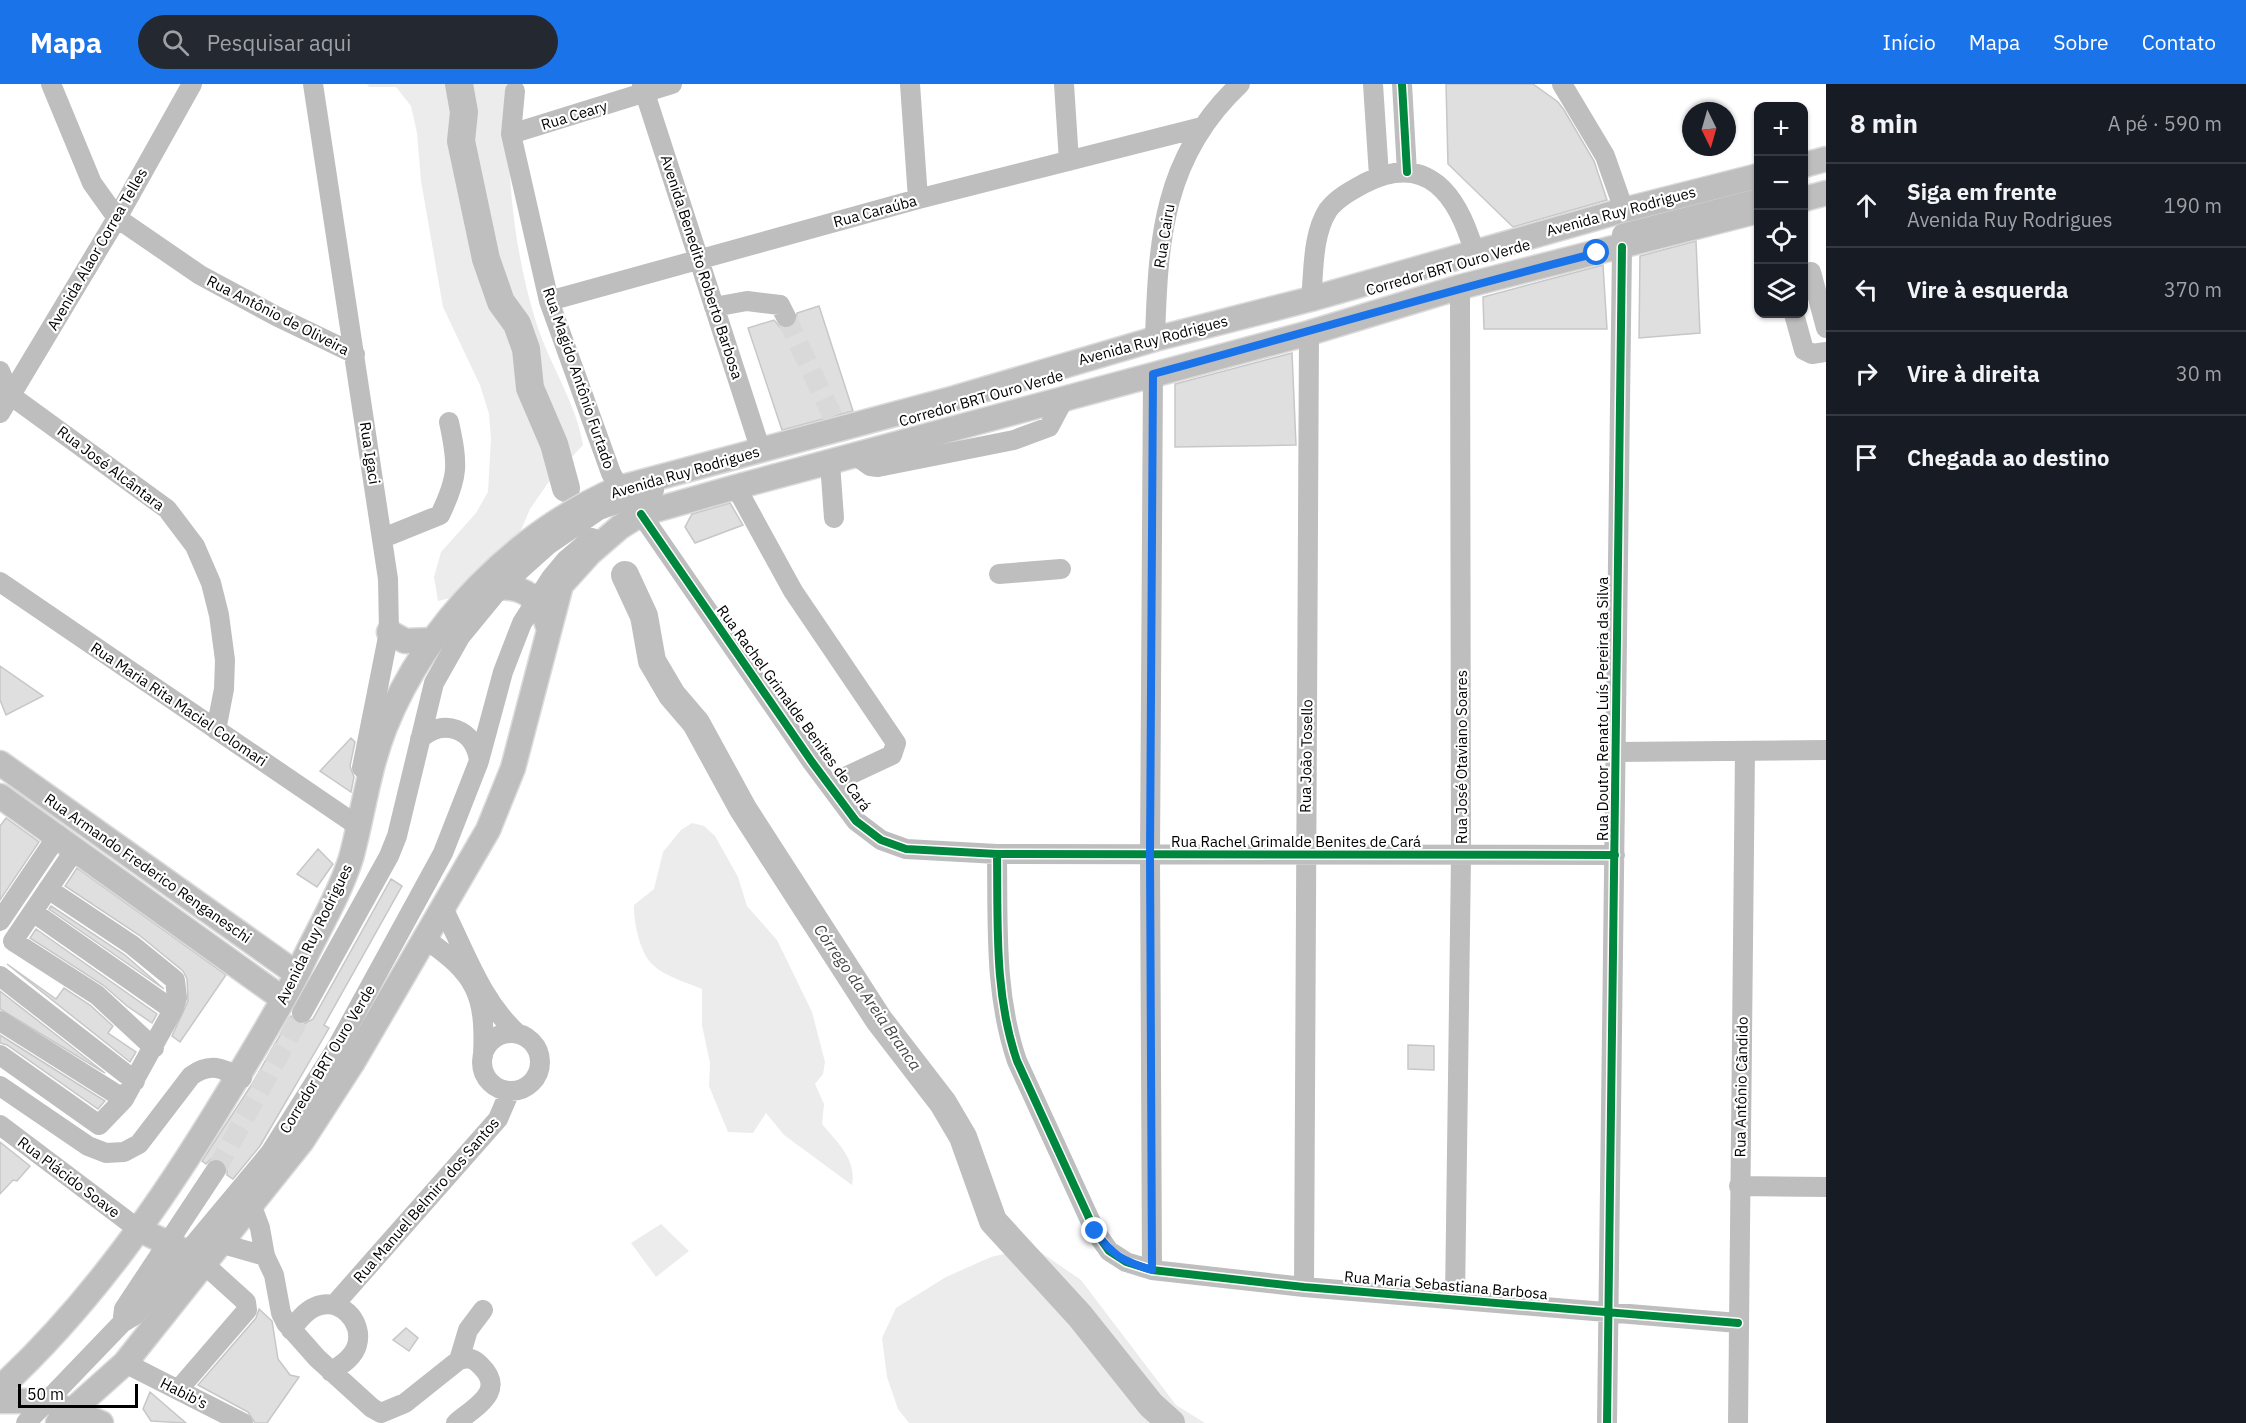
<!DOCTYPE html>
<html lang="pt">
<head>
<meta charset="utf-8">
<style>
	:root { --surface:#171b24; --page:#242831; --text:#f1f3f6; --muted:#9ea1a6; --line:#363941; --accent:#1a73e8 }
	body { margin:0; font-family:"IBM Plex Sans",sans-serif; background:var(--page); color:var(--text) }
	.controls { position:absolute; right:18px; top:18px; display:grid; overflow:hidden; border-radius:12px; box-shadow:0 2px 4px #0004 }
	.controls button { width:54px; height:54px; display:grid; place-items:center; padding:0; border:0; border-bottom:2px solid var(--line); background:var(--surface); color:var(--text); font:30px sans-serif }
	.compass { position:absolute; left:1682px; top:18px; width:54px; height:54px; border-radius:50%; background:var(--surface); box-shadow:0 2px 4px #0004; rotate:175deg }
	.scale { position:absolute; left:18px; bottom:15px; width:120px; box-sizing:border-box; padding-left:6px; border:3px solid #000; border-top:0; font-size:16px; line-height:21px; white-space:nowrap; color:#000; -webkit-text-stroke:4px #fff; paint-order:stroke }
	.stop { position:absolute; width:18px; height:18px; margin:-14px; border:4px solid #1a73e8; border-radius:50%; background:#fff }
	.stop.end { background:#1a73e8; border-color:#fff; box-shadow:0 2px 6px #0008 }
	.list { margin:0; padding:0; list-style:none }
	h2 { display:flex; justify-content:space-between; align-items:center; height:78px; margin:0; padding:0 24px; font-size:26px }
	h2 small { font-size:20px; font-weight:400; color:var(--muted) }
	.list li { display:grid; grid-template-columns:39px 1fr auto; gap:18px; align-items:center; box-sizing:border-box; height:84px; padding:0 24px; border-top:2px solid var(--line) }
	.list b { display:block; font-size:22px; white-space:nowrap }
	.list p { margin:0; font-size:20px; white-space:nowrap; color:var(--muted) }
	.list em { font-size:20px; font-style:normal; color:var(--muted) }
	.icon { flex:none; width:33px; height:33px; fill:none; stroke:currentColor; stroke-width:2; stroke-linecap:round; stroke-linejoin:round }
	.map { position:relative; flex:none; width:1826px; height:1339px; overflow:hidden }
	header { display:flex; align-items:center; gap:36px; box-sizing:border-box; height:84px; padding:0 30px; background:var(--accent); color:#fff }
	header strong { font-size:28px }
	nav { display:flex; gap:33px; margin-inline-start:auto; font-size:21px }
	.search { width:420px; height:54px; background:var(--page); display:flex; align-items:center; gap:15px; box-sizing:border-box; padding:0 21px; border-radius:33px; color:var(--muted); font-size:22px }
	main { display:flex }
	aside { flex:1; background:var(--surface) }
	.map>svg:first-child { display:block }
	.green { fill:#ececec }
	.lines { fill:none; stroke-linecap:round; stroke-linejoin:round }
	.river { stroke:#bfbfbf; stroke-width:28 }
	.building { fill:#dfdfdf; stroke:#c7c7c7; stroke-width:1.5 }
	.minor-tunnel { stroke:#d9d9d9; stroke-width:20; stroke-dasharray:20 10; stroke-linecap:butt }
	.major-casing { stroke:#dbdbdb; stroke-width:27 }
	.minor { stroke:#bebebe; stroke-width:20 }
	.major { stroke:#bebebe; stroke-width:24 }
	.cycleway-casing { stroke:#fff; stroke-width:11 }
	.cycleway { stroke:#00873e; stroke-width:8 }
	.route { stroke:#1a73e8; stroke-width:8 }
	.labels { text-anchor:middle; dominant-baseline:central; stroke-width:4.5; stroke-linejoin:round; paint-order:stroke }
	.street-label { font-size:15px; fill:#000; stroke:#fff }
	.water-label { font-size:16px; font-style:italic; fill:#444; stroke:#fff }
</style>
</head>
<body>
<header>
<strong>Mapa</strong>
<div class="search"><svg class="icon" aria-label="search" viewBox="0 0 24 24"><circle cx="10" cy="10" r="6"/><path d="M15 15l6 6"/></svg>Pesquisar aqui</div>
<nav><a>Início</a><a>Mapa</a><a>Sobre</a><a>Contato</a></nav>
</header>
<main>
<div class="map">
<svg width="1826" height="1339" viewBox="0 0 1826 1339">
	<rect width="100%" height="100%" fill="#fff"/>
	<path class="green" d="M 367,0 L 517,0 C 515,18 510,36 509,54 C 509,116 518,180 536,238 C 549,280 576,318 583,361 L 548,399 L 530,425 L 518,453 L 462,511 L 438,517 L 434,493 L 441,468 L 476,429 L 488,408 L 491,354 L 489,330 L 480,301 L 443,223 L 421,97 L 417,49 L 411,22 L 396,3 L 369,3 Z
		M 692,739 L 704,742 L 715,752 L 738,793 L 747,822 L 777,856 L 812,928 L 825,978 L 823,990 L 815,1000 L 824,1020 L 822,1040 C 837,1058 857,1076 852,1101 L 784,1051 L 766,1029 L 753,1049 L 728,1048 L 709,1002 L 710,979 L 702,941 L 702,905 C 686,898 663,892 651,879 C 640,868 633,836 634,821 L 654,805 L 663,768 L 681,746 Z
		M 661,1140 L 689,1167 L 656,1193 L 631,1159 Z
		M 1033,1163 L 1081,1196 L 1176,1321 L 1205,1339 L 909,1339 L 898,1325 L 887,1293 L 882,1254 L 896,1224 L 946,1193 L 991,1173 Z"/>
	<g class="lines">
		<path class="river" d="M 459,0 L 464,28 L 461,57 L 486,175 L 501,218 L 517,240 L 526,265 L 530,304 L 554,360 L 566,404
			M 625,491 L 644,532 L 652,577 L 672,611 L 696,639 L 743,725 L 879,936 L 943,1019 L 963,1053 L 993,1137 L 1080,1232 L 1151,1321 L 1171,1339"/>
	</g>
	<path class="building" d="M 1446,0 L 1533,0 L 1558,18 L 1564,26 L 1594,77 L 1607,116 L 1513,143 L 1448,80 Z
		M 1696,157 L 1700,249 L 1639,254 L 1640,172 Z
		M 1603,181 L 1607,245 L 1484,245 L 1483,213 Z
		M 819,222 L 853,327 L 782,346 L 748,244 L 774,236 L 780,243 L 791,244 L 796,239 L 797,229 Z
		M 1292,269 L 1296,361 L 1175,363 L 1175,300 Z
		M 730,419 L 743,441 L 695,459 L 685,443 L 692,430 Z
		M 0,582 L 43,612 L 6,631 L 0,616 Z
		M 351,654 L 355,658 L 350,682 L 354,693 L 351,708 L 320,687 Z
		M 6,734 L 39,758 L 0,816 L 0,742 Z
		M 318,765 L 333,780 L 317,803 L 297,790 Z
		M 77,784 L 226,891 L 180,958 L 172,952 L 188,917 L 187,895 L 183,887 L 139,851 L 65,802 Z
		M 391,795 L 402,802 L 324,941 L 329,944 L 325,951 L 260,1062 L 233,1095 L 227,1091 L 227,1081 L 222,1076 L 211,1075 L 206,1080 L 202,1077 L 252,1000 L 291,932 L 296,939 L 302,941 L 313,935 Z
		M 51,822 L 125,871 L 164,905 L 49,825 Z
		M 36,845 L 157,930 L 152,939 L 127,922 L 103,901 L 30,854 Z
		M 7,880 L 56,915 L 64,904 L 90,921 L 113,942 L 108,949 L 136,968 L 130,978 Z
		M 0,907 L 105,989 L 0,925 Z
		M 0,951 L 105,1017 L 98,1025 L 7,961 L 0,959 Z
		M 1408,961 L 1434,962 L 1434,986 L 1408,985 Z
		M 0,1058 L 30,1082 L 17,1097 L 13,1096 L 0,1110 Z
		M 259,1225 L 272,1237 L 278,1275 L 290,1291 L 299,1293 L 267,1339 L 255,1339 L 248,1328 L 198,1301 L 256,1234 Z
		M 406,1244 L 418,1254 L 409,1267 L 393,1256 Z
		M 150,1308 L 186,1339 L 151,1337 L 143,1325 Z"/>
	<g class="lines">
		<path class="minor-tunnel" d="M 786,233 L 834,335
			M 216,1086 L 302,929"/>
		<defs>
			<path id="major" d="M 1804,81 L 1826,75
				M 1804,115 L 1826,109
				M 473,509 C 510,497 538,503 548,543
				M 389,548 L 405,557 L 432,556
				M 0,679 L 297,890
				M 0,712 L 283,915
				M 138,1145 L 188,1169 L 204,1180
				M 0,1304 C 91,1220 162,1118 226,1012 C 251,971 277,929 299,886 C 316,849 339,812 351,774 C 363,730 368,686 385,643 C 427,539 516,449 619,404 L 955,314 L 1155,255 L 1311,215 L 1624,126 L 1758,92
				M 0,1317 L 47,1317 L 101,1339
				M 58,1339 L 125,1279 L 302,1057 L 353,978 L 488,746 L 513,684 L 561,501 L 590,469 L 620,443 L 641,430 L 736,403 L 1309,249 L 1460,203 L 1758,127"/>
		</defs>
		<use href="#major" class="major-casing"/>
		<path class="minor" d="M 51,0 L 92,99 L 117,134 L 200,191 L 276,232 L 355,270
			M 313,0 L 388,495 L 389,548 L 362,684
			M 642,0 L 761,367
			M 910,0 L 918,115
			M 1064,0 L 1069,77
			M 1373,0 L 1379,92
			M 1402,0 L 1407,88
			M 1562,0 L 1605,72 L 1624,126
			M 515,7 L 511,50 L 549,217 L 611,389 L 619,404
			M 511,50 L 672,0
			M 1622,150 L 1758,115
			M 1811,188 L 1826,244
			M 1311,215 C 1314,187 1312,151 1328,126 C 1337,114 1352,106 1365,99 C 1428,67 1458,112 1474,167
			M 549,217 L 918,115 L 1202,43
			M 714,223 L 747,217 L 780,221 L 786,233
			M 1794,230 L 1804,266 L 1812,270 L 1826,268
			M 1155,255 C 1158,155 1163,72 1240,0
			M 0,287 L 10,311
			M 10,311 L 167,425 L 195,462 L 211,499 L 219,531 L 225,576 L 224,605 L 216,646
			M 0,329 L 117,134 L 192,0
			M 855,371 L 870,382 L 878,383 L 1014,356 L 1049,343 L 1065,313
			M 830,379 L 834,434
			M 736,403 L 793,507 L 896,659 L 892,671 L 845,693 L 831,703
			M 641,430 L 812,678 L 856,737 L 881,756 L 906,765 L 997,770 L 1615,771
			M 383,454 L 440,431 C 459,392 458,380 449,338
			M 999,490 L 1061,485
			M 0,498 L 358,742
			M 420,655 C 443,633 475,645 479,677
			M 1615,668 L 1826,666
			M 76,764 L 13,857 L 97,911 L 154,964
			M 997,770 C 998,840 994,910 1017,977 L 1095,1147 L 1109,1167 L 1126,1178 L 1152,1186 L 1304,1203 L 1738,1239
			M 48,805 L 132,861 L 175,896 L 177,914 L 173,926
			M 443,824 C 465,867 481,917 518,950
			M 0,837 L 58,751
			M 424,854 C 476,890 486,910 483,972
			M 0,892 L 135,997
			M 302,929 L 389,772 L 397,752 L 434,599 L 460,553 L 501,503 L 548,461 L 599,426 L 654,406
			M 0,937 L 124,1015
			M482 978a29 29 0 1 1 58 0a29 29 0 1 1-58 0Z
			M 0,971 L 99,1041 L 124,1015 L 173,926 L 33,828
			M 0,1002 L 88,1062 L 106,1069 L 124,1068 L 139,1060 L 191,992 C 210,978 222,984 242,994
			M 0,1041 L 138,1145
			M 1739,1102 L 1826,1103
			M 251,1120 L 260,1144 L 265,1172 L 274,1191 L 281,1229 L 286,1239 L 317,1274 L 372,1324 L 381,1329 L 405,1319 L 459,1276 C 468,1273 473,1274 480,1281 C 507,1307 476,1322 456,1339
			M 219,1159 L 265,1172
			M 1152,1186 L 1150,770 L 1153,290
			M 1304,1203 L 1309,249
			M 1455,1216 L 1461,772 L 1460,203
			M 334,1221 L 498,1035 L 510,1007
			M 123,1233 L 124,1225 L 216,1086
			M 291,1246 C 297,1238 305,1227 315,1223 C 339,1212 364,1237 357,1261 C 354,1273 341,1281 331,1288
			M 459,1276 L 468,1246 L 483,1226
			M 125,1279 L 243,1339
			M 178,1306 L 247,1226 L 246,1218 L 204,1180
			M 26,1339 L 122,1239 L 135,1231 L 270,1069 L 337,963 L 443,769 L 479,677 L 503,588 L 522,539 L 551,494 L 566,476 L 592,454
			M 1607,1339 L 1622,163
			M 1738,1339 L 1745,667"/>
		<use href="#major" class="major"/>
		<defs>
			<path id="cycleway" d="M 1402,0 L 1407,88
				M 641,430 L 812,678 L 856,737 L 881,756 L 906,765 L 997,770 L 1615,771
				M 997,770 C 998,840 994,910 1017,977 L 1095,1147 L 1109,1167 L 1126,1178 L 1152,1186 L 1304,1203 L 1738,1239
				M 1607,1339 L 1622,163"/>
		</defs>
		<use href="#cycleway" class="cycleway-casing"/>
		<use href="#cycleway" class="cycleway"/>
	</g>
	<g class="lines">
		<path class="route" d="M 1095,1147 C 1113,1172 1123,1177 1152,1186 L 1150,770 L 1153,290 C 1301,250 1448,206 1597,169"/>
	</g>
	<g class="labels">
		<g class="street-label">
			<text transform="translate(574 31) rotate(-17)">Rua Ceary</text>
			<text transform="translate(875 127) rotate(-15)">Rua Caraúba</text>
			<text transform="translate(1621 127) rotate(-15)">Avenida Ruy Rodrigues</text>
			<text transform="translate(1164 152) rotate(-81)">Rua Cairu</text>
			<text transform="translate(97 165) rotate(-60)">Avenida Alaor Correa Telles</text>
			<text transform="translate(702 183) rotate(72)">Avenida Benedito Roberto Barbosa</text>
			<text transform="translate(1448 183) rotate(-16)">Corredor BRT Ouro Verde</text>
			<text transform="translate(278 231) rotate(27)">Rua Antônio de Oliveira</text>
			<text transform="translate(1153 256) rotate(-15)">Avenida Ruy Rodrigues</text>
			<text transform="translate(579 294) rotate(71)">Rua Magido Antônio Furtado</text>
			<text transform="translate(981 314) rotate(-16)">Corredor BRT Ouro Verde</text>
			<text transform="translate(370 369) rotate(81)">Rua Igaci</text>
			<text transform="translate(111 384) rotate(37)">Rua José Alcântara</text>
			<text transform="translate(685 388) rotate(-16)">Avenida Ruy Rodrigues</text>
			<text transform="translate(179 620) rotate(34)">Rua Maria Rita Maciel Colomari</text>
			<text transform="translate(794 624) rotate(54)">Rua Rachel Grimalde Benites de Cará</text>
			<text transform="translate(1602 625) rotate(-90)">Rua Doutor Renato Luís Pereira da Silva</text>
			<text transform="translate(1306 672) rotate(-89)">Rua João Tosello</text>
			<text transform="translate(1461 673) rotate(-90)">Rua José Otaviano Soares</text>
			<text x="1296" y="757">Rua Rachel Grimalde Benites de Cará</text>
			<text transform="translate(148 784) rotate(35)">Rua Armando Frederico Renganeschi</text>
			<text transform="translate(314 850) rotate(-64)">Avenida Ruy Rodrigues</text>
			<text transform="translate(327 975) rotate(-59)">Corredor BRT Ouro Verde</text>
			<text transform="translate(1741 1003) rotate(-89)">Rua Antônio Cãndido</text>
			<text transform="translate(69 1093) rotate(37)">Rua Plácido Soave</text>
			<text transform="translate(426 1116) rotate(-49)">Rua Manuel Belmiro dos Santos</text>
			<text transform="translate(1446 1201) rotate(5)">Rua Maria Sebastiana Barbosa</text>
			<text transform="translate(184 1309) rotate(27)">Habib's</text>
		</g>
		<g class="water-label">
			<text transform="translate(868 913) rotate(55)">Córrego da Areia Branca</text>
		</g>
	</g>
</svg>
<div class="controls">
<button>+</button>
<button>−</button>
<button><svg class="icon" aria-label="locate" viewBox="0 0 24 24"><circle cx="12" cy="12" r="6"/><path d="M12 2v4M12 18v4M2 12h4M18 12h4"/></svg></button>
<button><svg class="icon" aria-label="layers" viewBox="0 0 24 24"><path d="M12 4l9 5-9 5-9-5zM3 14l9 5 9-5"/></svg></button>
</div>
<svg class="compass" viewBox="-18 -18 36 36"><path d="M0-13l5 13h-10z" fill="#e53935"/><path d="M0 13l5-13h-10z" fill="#9ea1a6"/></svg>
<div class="scale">50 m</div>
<div class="stop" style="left:1597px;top:169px"></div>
<div class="stop end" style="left:1095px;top:1147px"></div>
</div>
<aside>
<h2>8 min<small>A pé · 590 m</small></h2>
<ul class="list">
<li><svg class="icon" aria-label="ahead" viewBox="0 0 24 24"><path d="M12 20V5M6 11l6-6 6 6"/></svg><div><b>Siga em frente</b><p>Avenida Ruy Rodrigues</p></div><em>190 m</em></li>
<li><svg class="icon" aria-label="left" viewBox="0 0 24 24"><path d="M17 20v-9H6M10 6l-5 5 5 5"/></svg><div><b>Vire à esquerda</b></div><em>370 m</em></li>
<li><svg class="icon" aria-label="right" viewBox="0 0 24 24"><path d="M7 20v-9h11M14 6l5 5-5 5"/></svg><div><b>Vire à direita</b></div><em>30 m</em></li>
<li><svg class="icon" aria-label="arrive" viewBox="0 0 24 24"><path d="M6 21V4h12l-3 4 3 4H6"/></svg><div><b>Chegada ao destino</b></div></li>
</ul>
</aside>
</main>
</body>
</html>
